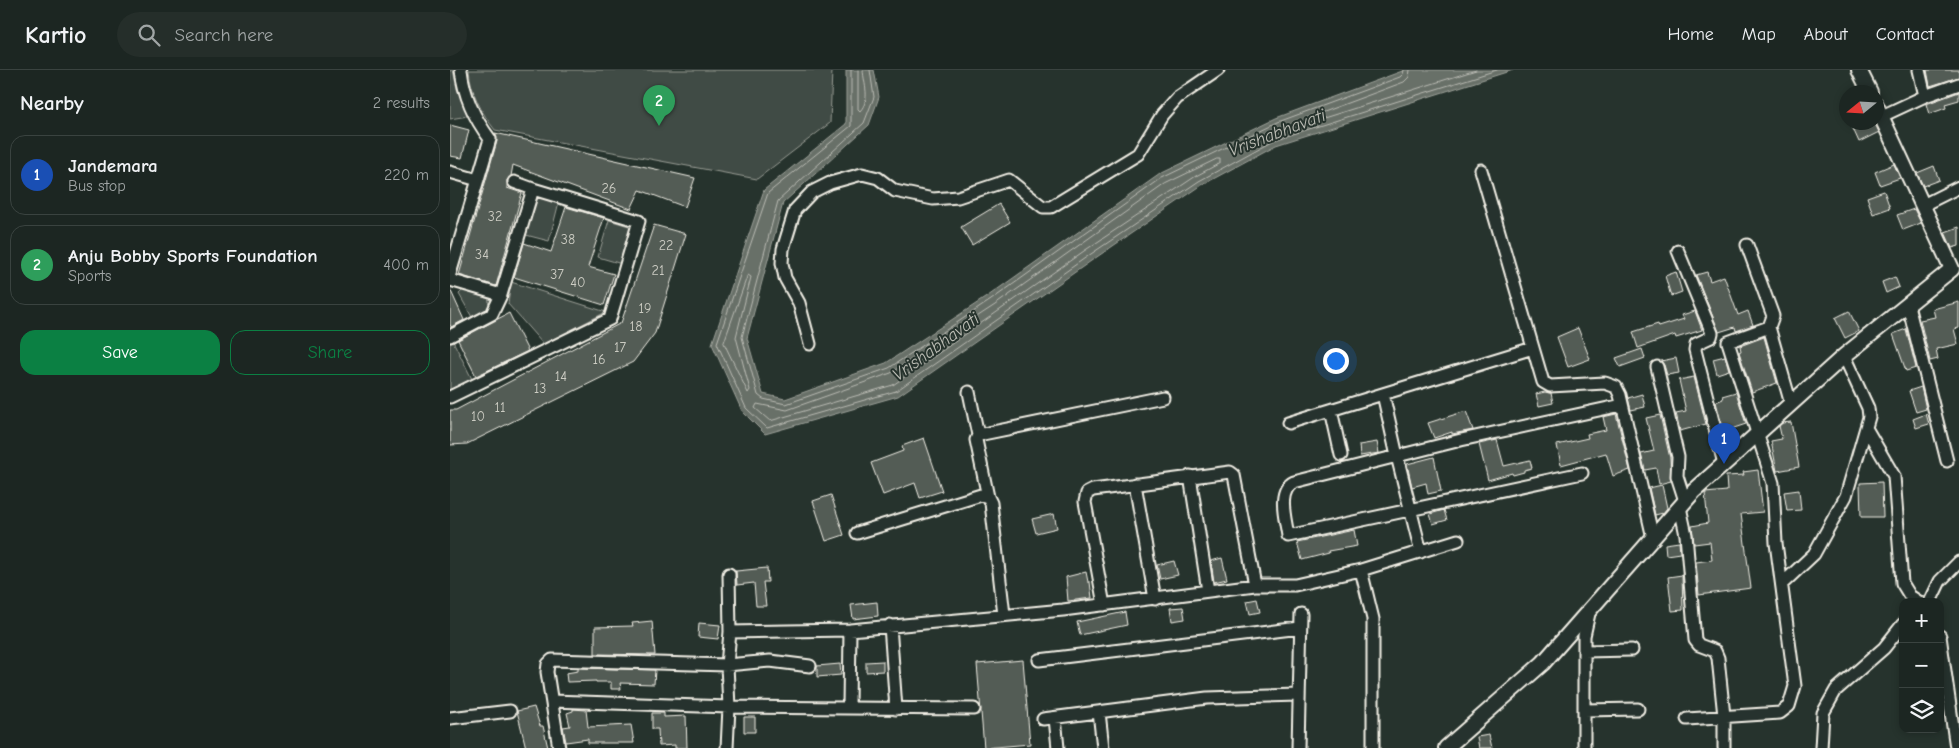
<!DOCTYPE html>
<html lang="en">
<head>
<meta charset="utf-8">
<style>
	:root { --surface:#1c2622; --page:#252e2a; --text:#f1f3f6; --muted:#a0a5a5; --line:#3a4340; --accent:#0b8043 }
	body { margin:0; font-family:"Comic Neue",sans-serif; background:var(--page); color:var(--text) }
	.controls { position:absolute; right:15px; bottom:15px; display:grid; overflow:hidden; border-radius:10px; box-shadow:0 2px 8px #0003 }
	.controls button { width:45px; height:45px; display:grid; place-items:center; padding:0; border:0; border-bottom:1px solid var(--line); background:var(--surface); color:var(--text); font:25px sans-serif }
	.compass { position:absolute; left:1389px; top:15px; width:45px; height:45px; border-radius:50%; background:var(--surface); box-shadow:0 2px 8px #0003; rotate:252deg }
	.you { position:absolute; left:885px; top:290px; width:18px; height:18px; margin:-12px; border:4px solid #fff; border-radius:50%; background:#1a73e8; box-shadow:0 0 0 8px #1a73e833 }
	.badge { display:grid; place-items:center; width:32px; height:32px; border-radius:50%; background:var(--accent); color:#fff; font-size:16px; font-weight:700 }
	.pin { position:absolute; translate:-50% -41px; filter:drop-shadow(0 1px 2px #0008) }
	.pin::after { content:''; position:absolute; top:26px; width:18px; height:15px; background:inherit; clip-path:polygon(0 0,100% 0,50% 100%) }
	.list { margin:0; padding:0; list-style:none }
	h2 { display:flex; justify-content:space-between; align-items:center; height:65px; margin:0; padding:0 20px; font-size:21px }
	h2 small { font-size:16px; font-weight:400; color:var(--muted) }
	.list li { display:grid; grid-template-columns:32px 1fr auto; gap:15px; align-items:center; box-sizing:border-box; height:80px; margin:0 10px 10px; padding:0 10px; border:1px solid var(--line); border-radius:15px }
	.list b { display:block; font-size:19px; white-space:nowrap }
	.list p { margin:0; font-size:16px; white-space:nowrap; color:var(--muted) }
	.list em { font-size:16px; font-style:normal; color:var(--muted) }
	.actions { display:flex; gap:10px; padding:15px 20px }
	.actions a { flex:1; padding:11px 0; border:1px solid var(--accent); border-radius:15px; text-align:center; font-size:18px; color:var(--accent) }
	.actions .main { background:var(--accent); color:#fff }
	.icon { flex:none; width:28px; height:28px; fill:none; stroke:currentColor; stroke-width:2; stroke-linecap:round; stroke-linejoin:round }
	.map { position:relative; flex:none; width:1509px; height:678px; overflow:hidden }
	header { display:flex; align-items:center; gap:30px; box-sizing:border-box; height:70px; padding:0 25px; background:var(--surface); border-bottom:1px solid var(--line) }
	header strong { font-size:24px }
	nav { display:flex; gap:28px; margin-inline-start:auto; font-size:18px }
	.search { width:350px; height:45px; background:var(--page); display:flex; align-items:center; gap:12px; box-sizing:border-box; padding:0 18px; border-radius:28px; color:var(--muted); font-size:19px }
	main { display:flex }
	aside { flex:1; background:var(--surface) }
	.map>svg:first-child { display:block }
	.green { fill:#414b45; stroke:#9a9e96 }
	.water { fill:#676f68; stroke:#9fa39b }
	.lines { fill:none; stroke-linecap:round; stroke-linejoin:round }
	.shore { stroke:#bcbdb5; stroke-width:1 }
	.building { fill:#525c55; stroke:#f4f1e8 }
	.minor-casing { stroke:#f4f1e8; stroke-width:15 }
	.tertiary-casing { stroke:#f4f1e8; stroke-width:18 }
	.minor { stroke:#26332d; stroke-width:11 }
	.tertiary { stroke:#26332d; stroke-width:14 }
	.labels { text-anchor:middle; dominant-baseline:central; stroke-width:4; stroke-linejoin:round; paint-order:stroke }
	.number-label { font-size:14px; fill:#ccccc3 }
	.water-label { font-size:18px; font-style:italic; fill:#bcbdb5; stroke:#26332d }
</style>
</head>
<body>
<header>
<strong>Kartio</strong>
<div class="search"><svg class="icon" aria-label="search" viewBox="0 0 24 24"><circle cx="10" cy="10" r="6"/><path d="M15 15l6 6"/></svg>Search here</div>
<nav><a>Home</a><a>Map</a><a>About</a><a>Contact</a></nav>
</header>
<main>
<aside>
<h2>Nearby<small>2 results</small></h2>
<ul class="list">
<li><span class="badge" style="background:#1a4fb4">1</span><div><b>Jandemara</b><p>Bus stop</p></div><em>220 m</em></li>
<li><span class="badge" style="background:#2e9e5b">2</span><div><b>Anju Bobby Sports Foundation</b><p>Sports</p></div><em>400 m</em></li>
</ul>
<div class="actions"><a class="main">Save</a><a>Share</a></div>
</aside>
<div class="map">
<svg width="1509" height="678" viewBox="0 0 1509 678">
	<rect width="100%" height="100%" fill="#26332d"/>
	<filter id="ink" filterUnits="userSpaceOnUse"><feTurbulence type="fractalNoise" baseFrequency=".02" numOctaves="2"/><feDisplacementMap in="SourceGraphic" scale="10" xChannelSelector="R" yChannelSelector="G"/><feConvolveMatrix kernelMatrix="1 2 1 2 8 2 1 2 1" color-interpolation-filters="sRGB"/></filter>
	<g filter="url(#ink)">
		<path class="green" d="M 0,0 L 3,0 L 7,19 L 18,46 L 0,49 Z
			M 19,0 L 382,0 L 380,53 L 307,109 L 45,60 C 31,42 21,23 19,0 Z
			M 86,125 L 109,132 L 99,171 L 76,165 Z
			M 159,150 L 182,157 L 172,194 L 148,187 Z
			M 61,212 L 156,242 L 93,274 L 58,234 Z
			M 13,220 L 39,229 L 38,240 L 23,249 L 9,224 Z
			M 3,271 L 22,309 L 0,320 L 0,272 Z"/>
		<path class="water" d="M 396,0 L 424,0 L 429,27 L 419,55 L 333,133 L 297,268 L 313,324 L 335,329 L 436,293 L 538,226 L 710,104 L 826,48 L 955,0 L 1063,0 L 826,75 L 752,115 L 641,191 L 448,326 L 315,364 L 292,341 L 262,274 L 314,120 L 396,54 Z"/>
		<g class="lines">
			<path class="shore" d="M 401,0 L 401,56 L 318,123 L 267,273 L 296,338 L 317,358 L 446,321 L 638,186 L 749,111 L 824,70 L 1047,0
				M 408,0 L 408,39 L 410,41 C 421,29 414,15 413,0
				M 420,0 L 424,27 L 414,53 L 328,131 L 292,267 L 308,325 L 313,329 L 336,334 L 439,298 L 541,230 L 712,108 L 828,52 L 950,7 L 953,4 L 954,0
				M 960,0 L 959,7 L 954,12 L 857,48 L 855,52 L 858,53 L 1026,0
				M 767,89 L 770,89 L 770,93 L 746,106 L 634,181 L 443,315 L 320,351 L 305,338 L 307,334 L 337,340 L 441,303 L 545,235 L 715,114 Z
				M 298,205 L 301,207 L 286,267 L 300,320 L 298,323 L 274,273 Z"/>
		</g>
		<path class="building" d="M 1477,0 L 1509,0 L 1509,7 L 1480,16 Z
			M 1509,22 L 1509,30 L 1495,34 L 1496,38 L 1479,44 L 1476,34 Z
			M 1400,52 L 1424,52 L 1429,62 L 1409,72 Z
			M 0,55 L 19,60 L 12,88 L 0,86 Z
			M 45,63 L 245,108 L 235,137 L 190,120 L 181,139 L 63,95 L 61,106 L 57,110 L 57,118 L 72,123 L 46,216 L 9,205 L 47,71 Z
			M 1444,94 L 1450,108 L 1430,115 L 1425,102 Z
			M 1484,96 L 1489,110 L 1473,116 L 1467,103 Z
			M 1434,121 L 1440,138 L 1423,144 L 1417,127 Z
			M 549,134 L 560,152 L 522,175 L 511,157 Z
			M 116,137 L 154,148 L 138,197 L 164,204 L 154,235 L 64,207 L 74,173 L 101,182 Z
			M 1464,139 L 1471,153 L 1453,160 L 1447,145 Z
			M 204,155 L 236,164 L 205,263 L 183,292 L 17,374 L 0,375 L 0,340 L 6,340 L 171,253 Z
			M 1509,157 L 1509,176 L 1502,178 L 1495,162 Z
			M 1226,202 L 1232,222 L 1221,226 L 1215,206 Z
			M 1257,202 L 1260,211 L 1274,206 L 1288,245 L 1298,241 L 1303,255 L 1286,261 L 1285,257 L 1269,262 L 1246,205 Z
			M 1445,207 L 1449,217 L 1436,223 L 1432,212 Z
			M 0,219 L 14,250 L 1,257 L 0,254 Z
			M 1509,232 L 1509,258 L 1504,259 L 1508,274 L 1486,279 L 1488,289 L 1480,291 L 1470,250 L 1485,247 L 1483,239 Z
			M 1245,241 L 1252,260 L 1226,268 L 1225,265 L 1188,278 L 1183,262 L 1208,254 L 1209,257 L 1234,249 L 1232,245 Z
			M 1399,241 L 1409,261 L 1395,268 L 1385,248 Z
			M 59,243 L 78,281 L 26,306 L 8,270 Z
			M 1128,258 L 1140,289 L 1118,297 L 1107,267 Z
			M 1456,259 L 1466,298 L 1456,301 L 1443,264 Z
			M 1314,267 L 1327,313 L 1302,322 L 1289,282 L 1291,281 L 1290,276 Z
			M 1192,279 L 1195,288 L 1170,297 L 1166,288 Z
			M 1275,286 L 1279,300 L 1267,304 L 1263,289 Z
			M 1226,288 L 1229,303 L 1217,305 L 1214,295 L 1211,291 Z
			M 1244,307 L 1256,354 L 1230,361 L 1226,343 L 1236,341 L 1229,310 Z
			M 1471,317 L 1476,339 L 1466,342 L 1459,321 Z
			M 1095,322 L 1101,323 L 1103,333 L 1089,336 L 1086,324 Z
			M 1286,322 L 1296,354 L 1281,359 L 1285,372 L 1278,379 L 1266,332 L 1273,329 L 1272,326 Z
			M 1192,324 L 1195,337 L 1181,340 L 1178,328 Z
			M 1016,341 L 1023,360 L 1002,364 L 1002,362 L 984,368 L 978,353 Z
			M 1166,344 L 1180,400 L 1163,406 L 1156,383 L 1111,395 L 1107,375 L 1138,368 L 1137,364 L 1156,360 L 1153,347 Z
			M 1476,344 L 1479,354 L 1466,358 L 1463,349 Z
			M 1210,345 L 1220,388 L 1221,411 L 1209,414 L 1206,398 L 1195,400 L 1191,384 L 1204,381 L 1196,348 Z
			M 1341,352 L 1349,397 L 1327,401 L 1321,371 L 1332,369 L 1329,356 L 1332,353 Z
			M 474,368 L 492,421 L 470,428 L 465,413 L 433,425 L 421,393 L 453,381 L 452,376 Z
			M 1047,370 L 1054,396 L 1080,390 L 1082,398 L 1074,400 L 1074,402 L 1063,405 L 1062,403 L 1038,410 L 1029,374 Z
			M 927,372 L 929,383 L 910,386 L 909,375 Z
			M 984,387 L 991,421 L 978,424 L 976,413 L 962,417 L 957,394 Z
			M 1308,400 L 1313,442 L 1291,444 L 1301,518 L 1249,525 L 1246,492 L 1262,490 L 1260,472 L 1244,474 L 1242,456 L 1258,453 L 1255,423 L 1277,421 L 1276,406 L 1294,405 L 1293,402 Z
			M 1432,412 L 1433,447 L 1411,447 L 1410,413 Z
			M 1212,415 L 1217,438 L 1213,443 L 1205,445 L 1199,418 Z
			M 1349,420 L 1351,440 L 1337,441 L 1334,422 Z
			M 381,425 L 394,465 L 376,471 L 363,431 Z
			M 994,440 L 997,450 L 983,454 L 980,444 Z
			M 604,444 L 607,458 L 586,463 L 582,449 Z
			M 904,460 L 907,476 L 878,481 L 879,483 L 852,490 L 847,472 Z
			M 1229,472 L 1230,483 L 1216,485 L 1215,474 Z
			M 772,488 L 777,509 L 764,512 L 761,491 Z
			M 724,491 L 728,505 L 710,509 L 707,495 Z
			M 317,498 L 318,512 L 313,512 L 316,536 L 306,536 L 304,513 L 287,515 L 286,501 Z
			M 636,502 L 638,512 L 640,512 L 642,528 L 618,531 L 616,507 Z
			M 1232,505 L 1233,540 L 1222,541 L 1218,507 Z
			M 807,529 L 810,542 L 800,544 L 797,531 Z
			M 427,532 L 428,546 L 403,549 L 401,535 Z
			M 733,537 L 735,549 L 722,551 L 720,538 Z
			M 675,542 L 677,555 L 630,565 L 627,552 Z
			M 202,551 L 205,585 L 145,584 L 145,557 L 183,556 L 182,553 Z
			M 249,553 L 270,555 L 268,569 L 248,567 Z
			M 573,590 L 580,674 L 534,678 L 527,594 Z
			M 433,591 L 433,601 L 416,602 L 416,592 Z
			M 390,594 L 391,605 L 367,607 L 367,596 Z
			M 128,598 L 205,600 L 204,614 L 170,613 L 171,619 L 161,619 L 161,612 L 146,612 L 146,611 L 117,612 L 116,603 L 128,601 Z
			M 84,637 L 90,656 L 93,656 L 98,678 L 76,678 L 67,641 Z
			M 123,639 L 136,640 L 138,657 L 181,655 L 184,673 L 138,673 L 138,669 L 116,672 L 113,657 L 120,656 L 117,643 L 123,641 Z
			M 202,643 L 214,643 L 214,647 L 236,646 L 237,678 L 225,678 L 225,675 L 209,676 L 208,659 L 202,659 Z
			M 294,647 L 305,647 L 305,662 L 294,662 Z
			M 1039,665 L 1042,678 L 1029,678 L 1027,667 Z"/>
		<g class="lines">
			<defs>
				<path id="minor" d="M 1469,0 L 1475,26
					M 1432,46 L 1475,26 L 1509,14
					M 1031,100 L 1093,312 L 1100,316 L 1155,313 L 1166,317 L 1170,325 L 1203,468
					M 0,102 L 28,110
					M 64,112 L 83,119
					M 1473,135 L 1509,117
					M 1297,175 L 1323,246 L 1319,257
					M 1228,181 L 1262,263 L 1261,267 L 1246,274 L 1245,280 L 1274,394
					M 0,204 L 40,69 C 24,48 14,26 11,0
					M 0,210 L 51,225
					M 1458,235 L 1497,391
					M 0,266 L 42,244 L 51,225 L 83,119 L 189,151 L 160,249 L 0,327
					M 360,274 L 349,233 L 335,208 L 332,193 L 333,179 L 345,140 L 362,122 L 380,113 L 412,104 L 428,108 L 445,121 L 483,129 L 508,127 L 559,110 L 593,137 L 601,137 L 688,84 L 712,45 L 727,28 L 768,0
					M 1207,297 L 1228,387 L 1227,406 L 1235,431
					M 519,322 L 528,365
					M 933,324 L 947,386 L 971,482
					M 881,340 L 891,385
					M 838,353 L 1083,278
					M 1416,358 L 1444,406 L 1452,513 L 1460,526 L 1469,532
					M 1132,403 L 838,466 C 836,450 826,421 844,412 L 1011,370 L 1172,335
					M 740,406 L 758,521
					M 685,414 L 705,529
					M 538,427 L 526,370 L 528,365 L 713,327
					M 1230,437 L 1236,465 L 1245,570 L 1249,575 L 1265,581 L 1268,588 L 1274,646 L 1274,678
					M 407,463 L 531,425 L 538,427 L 541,433 L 554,545
					M 911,500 L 1008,470
					M 1332,514 L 1364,484 L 1396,426 L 1419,347 L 1418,338 L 1394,286
					M 1480,532 L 1490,511 L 1509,492
					M 654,535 L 635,432 L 637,423 L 643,420 L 780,402 L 784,405 L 805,515
					M 440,555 L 446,639
					M 280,562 L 400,560 L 613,540 L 805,515 L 845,515 L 911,500 L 923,549 L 923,678
					M 1490,566 L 1506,678
					M 1134,581 L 1182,580
					M 589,590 L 850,558
					M 102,631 L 279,637 L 524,639
					M 399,637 L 400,560
					M 1134,640 L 1188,639
					M 649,642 L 653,678
					M 0,648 L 60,641
					M 605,648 L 608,678
					M 593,649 L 757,628 L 848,625
					M 1237,649 L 1330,643 L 1339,636 L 1345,616 L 1326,473 L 1323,413 L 1278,272 L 1319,257 L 1341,334
					M 109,678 L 97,602 L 98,594 L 102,590 L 277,595 L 320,591 L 360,596
					M 277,678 L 279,637 L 277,595 L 280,562 L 279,504
					M 848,678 L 851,544
					M 1134,678 L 1134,566 L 1140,539
					M 1371,678 L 1373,643 L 1386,620 L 1434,578 L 1453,554"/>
				<path id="tertiary" d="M 1409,0 L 1420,22
					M 996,678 L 1093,593 L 1244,421 L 1394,286 L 1502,199 L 1426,35"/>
			</defs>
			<use href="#minor" class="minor-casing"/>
			<use href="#tertiary" class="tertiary-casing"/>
			<use href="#minor" class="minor"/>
			<use href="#tertiary" class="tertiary"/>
		</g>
	</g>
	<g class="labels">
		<g class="number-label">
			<text x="159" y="118">26</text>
			<text x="45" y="146">32</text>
			<text x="118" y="169">38</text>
			<text x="216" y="175">22</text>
			<text x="32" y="184">34</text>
			<text x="208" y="200">21</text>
			<text x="107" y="204">37</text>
			<text x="128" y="212">40</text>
			<text x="195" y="238">19</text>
			<text x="186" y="256">18</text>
			<text x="170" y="277">17</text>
			<text x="149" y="289">16</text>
			<text x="111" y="306">14</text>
			<text x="90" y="318">13</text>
			<text x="50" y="337">11</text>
			<text x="28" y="346">10</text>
		</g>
		<g class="water-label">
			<text transform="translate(827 63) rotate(-21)">Vrishabhavati</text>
			<text transform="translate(486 277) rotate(-36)">Vrishabhavati</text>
		</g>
	</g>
</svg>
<div class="controls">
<button>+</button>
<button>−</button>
<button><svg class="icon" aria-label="layers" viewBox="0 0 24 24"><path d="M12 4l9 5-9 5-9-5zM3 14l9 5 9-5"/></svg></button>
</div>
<svg class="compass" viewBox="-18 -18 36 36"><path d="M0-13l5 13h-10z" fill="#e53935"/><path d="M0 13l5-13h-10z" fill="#a0a5a5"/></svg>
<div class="you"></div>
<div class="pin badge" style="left:1274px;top:394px;background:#1a4fb4">1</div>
<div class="pin badge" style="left:209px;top:56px;background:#2e9e5b">2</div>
</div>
</main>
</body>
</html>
